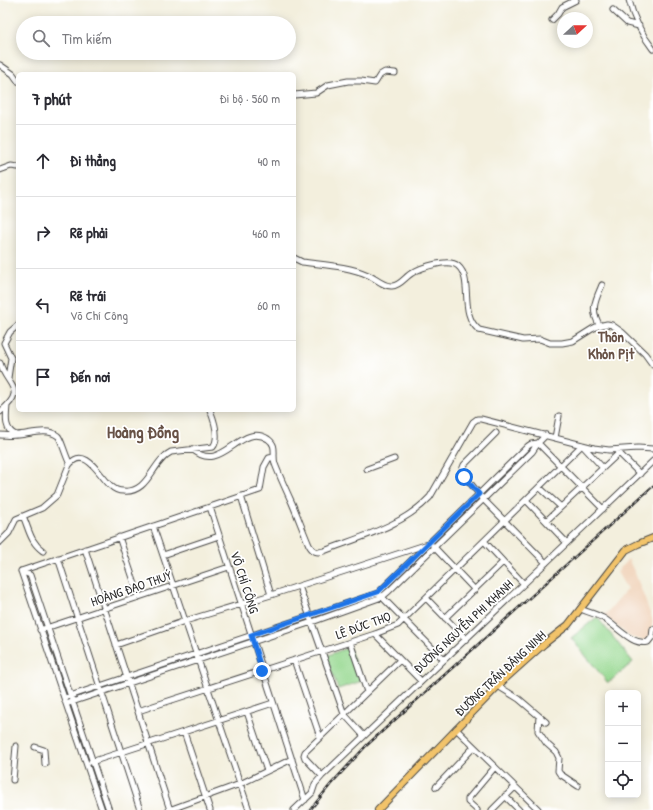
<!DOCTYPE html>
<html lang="vi">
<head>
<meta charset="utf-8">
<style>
	:root { --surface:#fff; --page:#f2f2f3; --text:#2b2b33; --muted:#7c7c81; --line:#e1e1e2 }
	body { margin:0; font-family:"Patrick Hand",sans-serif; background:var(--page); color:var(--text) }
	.controls { position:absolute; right:12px; bottom:12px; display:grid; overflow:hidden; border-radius:6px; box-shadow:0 2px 10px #0003 }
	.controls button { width:36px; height:36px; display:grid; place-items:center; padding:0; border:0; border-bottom:1px solid var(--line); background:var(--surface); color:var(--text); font:20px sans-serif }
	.compass { position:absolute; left:557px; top:12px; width:36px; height:36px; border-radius:50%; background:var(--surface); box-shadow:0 2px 10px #0003; rotate:69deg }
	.stop { position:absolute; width:12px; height:12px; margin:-9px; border:3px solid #1a73e8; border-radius:50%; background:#fff }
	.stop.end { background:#1a73e8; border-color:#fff; box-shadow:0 1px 4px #0008 }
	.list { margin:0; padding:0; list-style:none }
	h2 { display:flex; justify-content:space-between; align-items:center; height:52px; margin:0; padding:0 16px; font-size:17px }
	h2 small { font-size:13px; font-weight:400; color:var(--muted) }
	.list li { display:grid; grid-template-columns:26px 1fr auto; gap:12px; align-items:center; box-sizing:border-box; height:72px; padding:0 16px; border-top:1px solid var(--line) }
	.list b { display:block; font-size:15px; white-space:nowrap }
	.list p { margin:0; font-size:13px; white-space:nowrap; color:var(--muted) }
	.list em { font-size:13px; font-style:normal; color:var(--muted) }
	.icon { flex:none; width:22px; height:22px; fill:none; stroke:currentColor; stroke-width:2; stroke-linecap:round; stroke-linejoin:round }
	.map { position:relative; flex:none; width:653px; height:810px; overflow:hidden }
	.search { position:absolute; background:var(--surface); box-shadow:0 2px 10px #0003; left:16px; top:16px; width:280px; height:44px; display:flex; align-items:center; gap:10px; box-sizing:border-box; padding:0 14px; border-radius:22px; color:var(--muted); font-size:15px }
	.panel { position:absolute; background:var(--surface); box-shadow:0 2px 10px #0003; left:16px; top:72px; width:280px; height:340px; border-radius:6px }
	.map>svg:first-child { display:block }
	.built { fill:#f1d5bd }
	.green { fill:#96d890; stroke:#60825e }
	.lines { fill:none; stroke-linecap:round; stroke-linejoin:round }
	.minor-casing { stroke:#494846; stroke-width:7 }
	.major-casing { stroke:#494846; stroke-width:8 }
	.minor { stroke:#fff; stroke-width:5 }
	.major { stroke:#f2c36a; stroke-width:6 }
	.rail-casing { stroke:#2b2b2b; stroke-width:2.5 }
	.rail { stroke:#fff; stroke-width:1; stroke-dasharray:3; stroke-linecap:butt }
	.route { stroke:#1a73e8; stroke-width:5 }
	.labels { text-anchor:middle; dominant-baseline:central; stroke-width:3.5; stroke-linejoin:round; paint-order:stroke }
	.street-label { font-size:13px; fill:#2b2b2b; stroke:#fff }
	.quarter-label { font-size:15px; font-weight:bold; fill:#685247; stroke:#fff }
	.district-label { font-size:17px; font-weight:bold; fill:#685247; stroke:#fff }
</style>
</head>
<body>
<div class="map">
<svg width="653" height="810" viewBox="0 0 653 810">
	<rect width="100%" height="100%" fill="#fff"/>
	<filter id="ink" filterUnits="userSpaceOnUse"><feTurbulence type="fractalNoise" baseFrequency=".025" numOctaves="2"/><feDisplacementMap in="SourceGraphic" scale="8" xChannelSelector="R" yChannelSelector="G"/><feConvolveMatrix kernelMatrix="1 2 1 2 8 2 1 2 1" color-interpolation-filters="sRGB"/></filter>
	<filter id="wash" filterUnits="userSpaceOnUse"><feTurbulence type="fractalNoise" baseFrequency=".012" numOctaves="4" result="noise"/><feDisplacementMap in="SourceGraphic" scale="16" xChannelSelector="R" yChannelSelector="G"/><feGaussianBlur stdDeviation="0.9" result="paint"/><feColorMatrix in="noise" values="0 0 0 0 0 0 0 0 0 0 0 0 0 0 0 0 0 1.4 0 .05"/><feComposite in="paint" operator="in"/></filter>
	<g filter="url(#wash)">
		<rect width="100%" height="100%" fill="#f3efdd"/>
		<path class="built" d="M 628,559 L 635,573 L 653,621 L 650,636 L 646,641 L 630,637 L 604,616 L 627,589 L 617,572 Z"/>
		<path class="green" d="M 597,617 L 633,662 L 608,683 L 571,638 Z
			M 349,647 L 362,681 L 338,689 L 326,656 Z"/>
	</g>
	<g filter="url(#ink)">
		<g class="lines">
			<defs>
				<path id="minor" d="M 629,0 C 633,17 642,35 653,49
					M 613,10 L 627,23 L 639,26
					M 552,20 L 558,14 L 562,7 L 576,0
					M 0,65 L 13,74 L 18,81
					M 294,95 L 316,93 L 328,85 L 348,81 L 361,81 L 375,83 L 380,75 L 385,72 L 395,73
					M 0,170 L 11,166 L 18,167
					M 294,258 L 302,262 C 323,265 348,266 368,275 C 375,278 384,287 392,286 C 400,286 406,276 412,273 C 422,267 449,258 458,266 C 474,280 458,313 479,330 L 523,340 L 540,339 L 550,343 L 562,343 L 573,341 L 592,329 L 598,326 L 607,324 L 612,325 L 622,332 L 645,354 L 653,365
					M 600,326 C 590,310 595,301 602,285
					M 0,363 C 7,387 28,389 0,412
					M 8,378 L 11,358 L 4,343 L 10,332 L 18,325
					M 7,406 C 6,417 4,430 16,435
					M 496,433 L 464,465 L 462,470 L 463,474 L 483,499 L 546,563
					M 0,435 C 5,435 10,436 16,435 C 28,435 47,427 58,436 C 61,438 66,458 70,464
					M 555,438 L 559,416
					M 538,443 L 603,509
					M 192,449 C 222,476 240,421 268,439 C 278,446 272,454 275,464 C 280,477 286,490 292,503 C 298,517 303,531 309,545 C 313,552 317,553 324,551 C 360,537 403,526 430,497 L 473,422 L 477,419 L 481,419 L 594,448 L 609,450 L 638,448 L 653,449
					M 367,469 L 394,459
					M 539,487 L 561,507
					M 241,496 L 271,595
					M 526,500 L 567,543
					M 210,507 L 305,800
					M 23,516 C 29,529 30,542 43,551
					M 546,521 L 619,453 L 640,474
					M 153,526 L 249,810
					M 119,537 L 139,596
					M 484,541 L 524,584
					M 0,542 L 9,533 L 16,519 L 42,508 L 57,495 L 69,465 C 85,444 101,478 111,486 C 114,489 119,491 123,491 C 149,494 152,461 171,452 L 213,447 C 220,438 214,420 210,410
					M 433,546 L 475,590
					M 85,549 L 170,810
					M 163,555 L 219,536
					M 58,558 L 140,810
					M 21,571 L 260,490 L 264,467 L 269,458 L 274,457
					M 21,571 L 30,575 L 109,810
					M 21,571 L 102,810
					M 299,586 L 344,714 L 364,736
					M 380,595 L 444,660
					M 426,598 L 466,639
					M 580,609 C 588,612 596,614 603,618 C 617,626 632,646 648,642 L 652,637 L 653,629
					M 445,618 L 503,562
					M 40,630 L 229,567
					M 375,634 L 421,681
					M 350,642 L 367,692
					M 116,645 L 185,621 L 271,595 L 425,545
					M 294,660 L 320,737
					M 498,686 L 519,699 L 546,722
					M 64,698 L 378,593 L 528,446 L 531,444 L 538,443
					M 66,704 L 312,622 L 382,597 L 389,591 L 532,452 L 538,443 L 546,435
					M 138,711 L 375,634 L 398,625 L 582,445 L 603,468
					M 247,712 L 267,771
					M 539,716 L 538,731 L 547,744 L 556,752 L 559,758 L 558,771 L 560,774 L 578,786
					M 456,729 L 538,809
					M 184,732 L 210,810
					M 35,747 L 44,750 L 45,764
					M 91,762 L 273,703
					M 322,776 L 305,758 L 304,755 L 305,752 L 400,660
					M 13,780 L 16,746
					M 436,787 L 474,747
					M 505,796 L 519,810
					M 169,810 L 240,784 L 292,759
					M 294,810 L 312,793 L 315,784 L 322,776 L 653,461
					M 477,810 L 468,802 L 468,799 L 495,767
					M 492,810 L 515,787"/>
				<path id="major" d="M 378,810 L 505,679 L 544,644 L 568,625 L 626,550 L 638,544 L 653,538"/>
			</defs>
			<use href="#minor" class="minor-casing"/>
			<use href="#major" class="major-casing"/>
			<use href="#minor" class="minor"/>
			<use href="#major" class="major"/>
			<defs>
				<path id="rail" d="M 310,810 L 331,784 L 366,746 L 653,486"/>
			</defs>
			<use href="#rail" class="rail-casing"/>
			<use href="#rail" class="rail"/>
		</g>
	</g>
	<g class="lines" filter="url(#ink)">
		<path class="route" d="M 262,671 L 251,635 L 378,592 L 479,494 L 464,477"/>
	</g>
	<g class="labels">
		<g class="street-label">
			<text transform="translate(245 582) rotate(72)">VÕ CHÍ CÔNG</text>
			<text transform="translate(131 588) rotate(-19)">HOÀNG ĐẠO THUÝ</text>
			<text transform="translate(363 625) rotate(-20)">LÊ ĐỨC THỌ</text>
			<text transform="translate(463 626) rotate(-43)">ĐƯỜNG NGUYỄN PHI KHANH</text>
			<text transform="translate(500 673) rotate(-43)">ĐƯỜNG TRẦN ĐĂNG NINH</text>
		</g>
		<g class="quarter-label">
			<text x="611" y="336">Thôn<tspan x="611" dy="17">Khỏn Pịt</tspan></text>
		</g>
		<g class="district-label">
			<text x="143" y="431">Hoàng Đồng</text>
		</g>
	</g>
</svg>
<div class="controls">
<button>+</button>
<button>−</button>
<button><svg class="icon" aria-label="locate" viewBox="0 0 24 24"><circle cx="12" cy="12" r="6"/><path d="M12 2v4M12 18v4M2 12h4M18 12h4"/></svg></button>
</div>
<svg class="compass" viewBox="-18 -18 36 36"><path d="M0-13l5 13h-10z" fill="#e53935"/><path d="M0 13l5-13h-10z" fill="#7c7c81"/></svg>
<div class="stop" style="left:464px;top:477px"></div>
<div class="stop end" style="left:262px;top:671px"></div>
<div class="search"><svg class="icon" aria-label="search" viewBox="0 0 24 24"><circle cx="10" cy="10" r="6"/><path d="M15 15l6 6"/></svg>Tìm kiếm</div>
<section class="panel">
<h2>7 phút<small>Đi bộ · 560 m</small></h2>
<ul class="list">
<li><svg class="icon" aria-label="ahead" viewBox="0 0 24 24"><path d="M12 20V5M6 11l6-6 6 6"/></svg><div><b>Đi thẳng</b></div><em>40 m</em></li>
<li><svg class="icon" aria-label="right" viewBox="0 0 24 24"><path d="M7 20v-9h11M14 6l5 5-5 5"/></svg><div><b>Rẽ phải</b></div><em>460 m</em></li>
<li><svg class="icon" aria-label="left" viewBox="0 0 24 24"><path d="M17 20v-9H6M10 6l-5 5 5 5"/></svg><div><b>Rẽ trái</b><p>Võ Chí Công</p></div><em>60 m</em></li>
<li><svg class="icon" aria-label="arrive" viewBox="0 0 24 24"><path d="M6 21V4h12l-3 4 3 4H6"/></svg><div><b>Đến nơi</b></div></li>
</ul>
</section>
</div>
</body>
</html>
